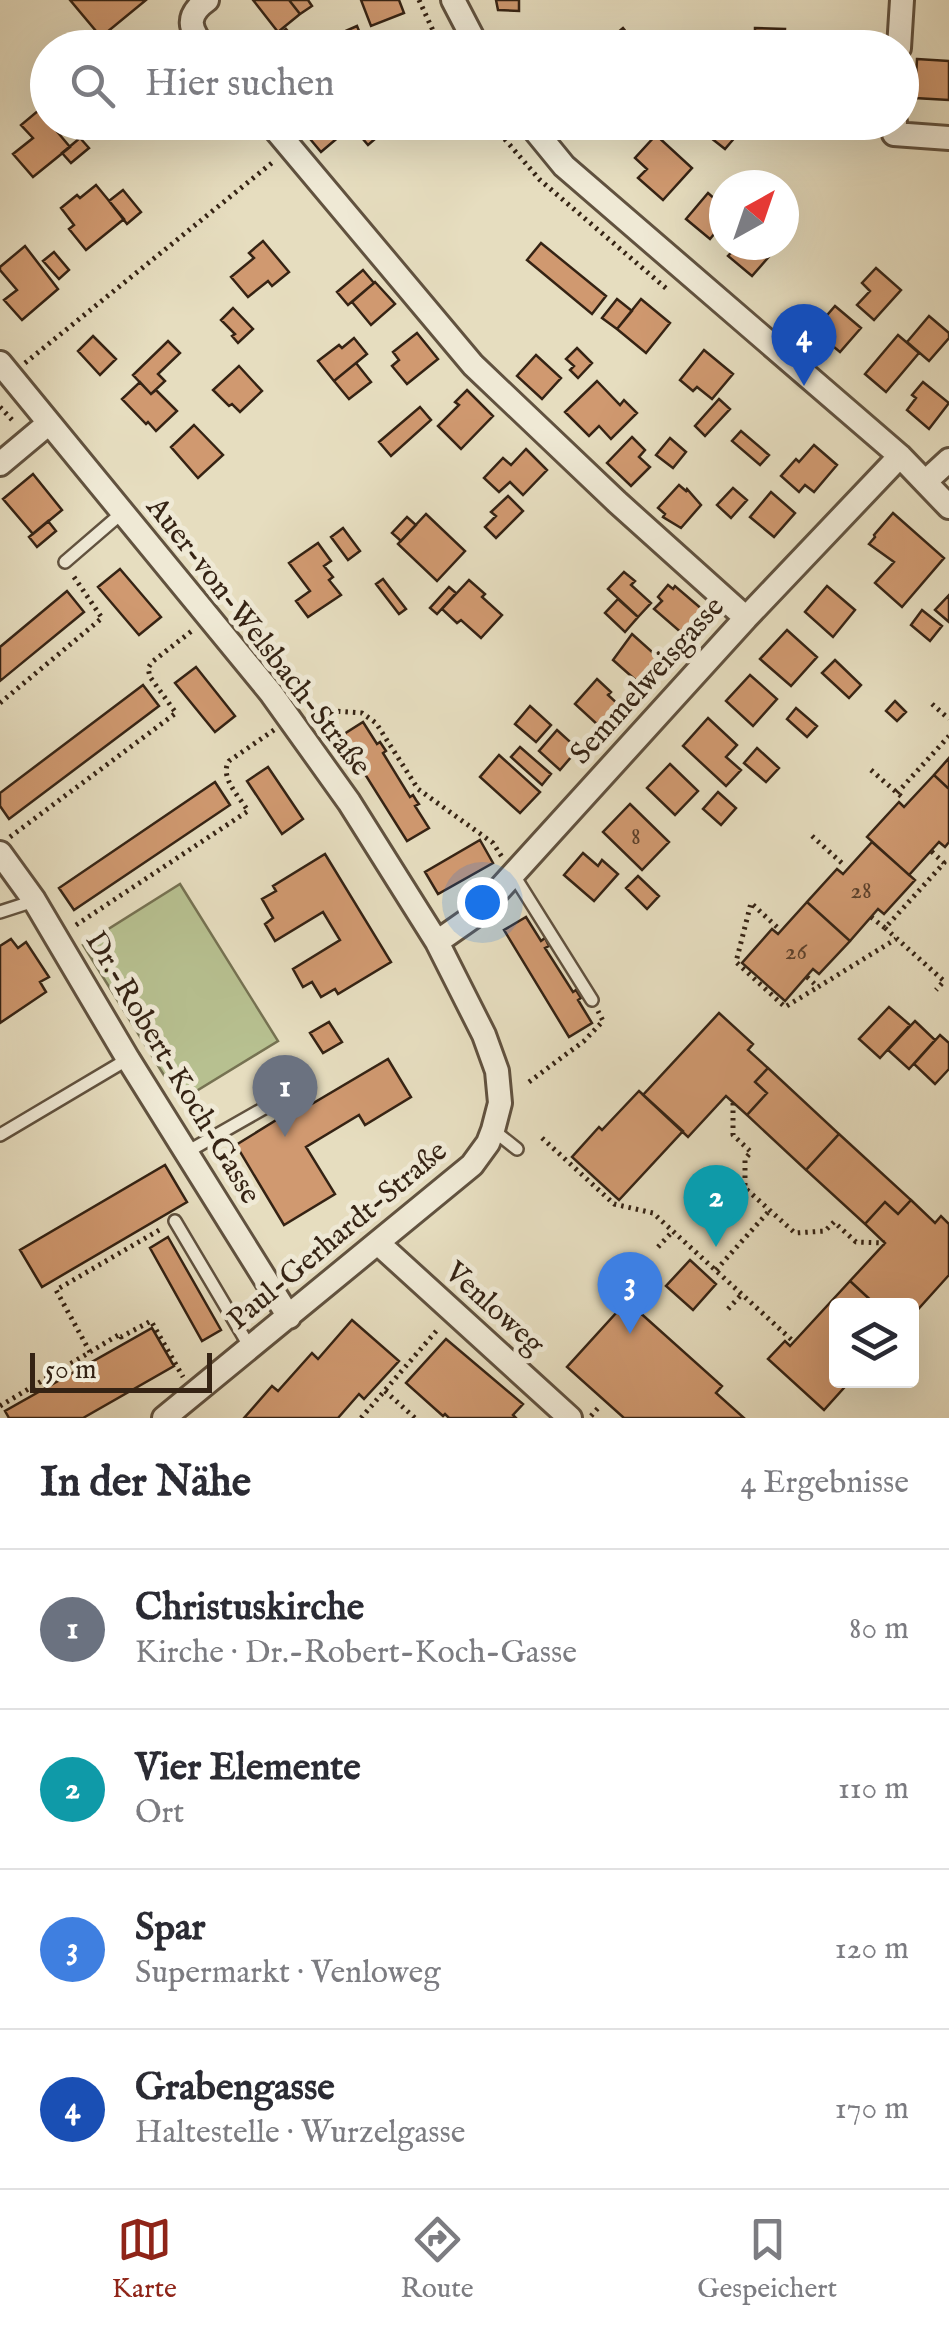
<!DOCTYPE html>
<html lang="de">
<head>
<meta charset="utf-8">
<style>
	:root { --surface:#fff; --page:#f2f2f3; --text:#2b2b33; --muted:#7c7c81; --line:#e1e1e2; --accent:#8f2418 }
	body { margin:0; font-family:"IM FELL English",serif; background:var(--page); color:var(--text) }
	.controls { position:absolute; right:30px; bottom:30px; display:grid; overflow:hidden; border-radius:10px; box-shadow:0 10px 40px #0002 }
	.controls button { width:90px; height:90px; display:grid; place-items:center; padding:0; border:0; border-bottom:2px solid var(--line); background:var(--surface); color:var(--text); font:50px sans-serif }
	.compass { position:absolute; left:709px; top:170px; width:90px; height:90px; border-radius:50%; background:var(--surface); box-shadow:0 10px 40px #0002; rotate:40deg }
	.scale { position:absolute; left:30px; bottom:25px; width:182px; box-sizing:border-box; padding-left:10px; border:5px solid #352314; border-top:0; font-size:28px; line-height:35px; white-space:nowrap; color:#352314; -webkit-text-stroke:8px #efe9d5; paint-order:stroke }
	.you { position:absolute; left:482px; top:902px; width:35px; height:35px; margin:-25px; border:8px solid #fff; border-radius:50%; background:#1a73e8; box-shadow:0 0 0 15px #1a73e833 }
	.badge { display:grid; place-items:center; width:65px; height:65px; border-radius:50%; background:var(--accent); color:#fff; font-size:32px; font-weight:700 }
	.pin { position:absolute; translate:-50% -82px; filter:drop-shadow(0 2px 5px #0008) }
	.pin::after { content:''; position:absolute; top:52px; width:35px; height:30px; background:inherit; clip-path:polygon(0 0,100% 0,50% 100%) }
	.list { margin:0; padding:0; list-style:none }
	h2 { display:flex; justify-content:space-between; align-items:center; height:130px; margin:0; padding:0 40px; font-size:42px }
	h2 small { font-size:32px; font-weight:400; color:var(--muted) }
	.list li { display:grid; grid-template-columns:65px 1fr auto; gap:30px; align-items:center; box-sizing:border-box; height:160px; padding:0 40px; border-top:2px solid var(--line) }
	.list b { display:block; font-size:38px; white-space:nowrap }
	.list p { margin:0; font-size:32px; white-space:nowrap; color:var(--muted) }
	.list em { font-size:32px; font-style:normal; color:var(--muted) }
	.icon { flex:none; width:55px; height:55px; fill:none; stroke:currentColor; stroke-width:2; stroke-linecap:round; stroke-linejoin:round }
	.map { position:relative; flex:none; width:949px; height:1418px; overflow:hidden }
	.search { position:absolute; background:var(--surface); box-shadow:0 10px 40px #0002; left:30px; right:30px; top:30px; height:110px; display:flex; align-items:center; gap:25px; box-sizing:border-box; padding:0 35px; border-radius:55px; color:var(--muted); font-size:38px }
	.sheet { height:770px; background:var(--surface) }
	nav { display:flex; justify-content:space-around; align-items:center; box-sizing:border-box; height:140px; border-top:2px solid var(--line); background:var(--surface); font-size:28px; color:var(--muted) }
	nav a { display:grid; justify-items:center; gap:5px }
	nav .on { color:var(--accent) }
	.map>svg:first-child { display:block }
	.green { fill:#b7c090; stroke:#767252; stroke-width:2.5 }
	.building { fill:#d09970; stroke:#352314; stroke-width:2.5 }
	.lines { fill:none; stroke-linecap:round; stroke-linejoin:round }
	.lane-casing { stroke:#61523f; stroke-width:16 }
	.street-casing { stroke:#61523f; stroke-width:28 }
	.path { stroke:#352314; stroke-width:5; stroke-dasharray:2.5 5; stroke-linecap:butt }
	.lane { stroke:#efe9d5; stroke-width:11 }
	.street { stroke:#efe9d5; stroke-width:22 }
	.labels { text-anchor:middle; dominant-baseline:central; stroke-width:10; stroke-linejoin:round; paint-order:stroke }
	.number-label { font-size:25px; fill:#5c402b }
	.street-label { font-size:30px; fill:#352314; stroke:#efe9d5 }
</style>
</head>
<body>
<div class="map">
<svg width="949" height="1418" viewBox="0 0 949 1418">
	<rect width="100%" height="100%" fill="#e6ddbf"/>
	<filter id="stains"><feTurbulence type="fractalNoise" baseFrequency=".002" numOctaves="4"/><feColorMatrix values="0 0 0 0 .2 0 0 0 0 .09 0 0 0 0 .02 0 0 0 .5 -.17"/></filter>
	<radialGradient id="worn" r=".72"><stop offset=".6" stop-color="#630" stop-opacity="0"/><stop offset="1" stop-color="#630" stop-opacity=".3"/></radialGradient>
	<path class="green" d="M 180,884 L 278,1041 L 180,1101 L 83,945 Z"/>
	<path class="building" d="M 70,0 L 146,0 L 101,37 Z
		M 253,0 L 289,0 L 300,14 L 278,32 Z
		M 289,0 L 308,0 L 312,6 L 300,14 Z
		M 361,0 L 399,0 L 404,13 L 371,26 Z
		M 496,0 L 519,0 L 519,11 L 498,10 Z
		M 357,26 L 366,48 L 342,48 L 334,36 Z
		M 623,28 L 639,48 L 599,48 Z
		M 755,28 L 785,29 L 784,46 L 755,44 Z
		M 286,29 L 298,43 L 293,48 L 268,48 L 266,45 Z
		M 831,36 L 854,37 L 853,48 L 830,48 Z
		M 917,59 L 949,61 L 949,100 L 915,98 Z
		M 39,110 L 70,147 L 33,177 L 13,154 L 33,138 L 21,125 Z
		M 306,122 L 331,122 L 341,135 L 321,152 L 300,127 Z
		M 356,122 L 375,122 L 383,132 L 368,145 L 352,126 Z
		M 716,122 L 722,122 L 737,135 L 725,149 L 706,134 Z
		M 656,135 L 692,168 L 663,200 L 638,178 L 647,169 L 635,158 Z
		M 80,138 L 89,148 L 71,163 L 62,153 Z
		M 96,185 L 124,219 L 86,250 L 69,229 L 74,225 L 61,208 L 77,195 L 80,198 Z
		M 123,190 L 141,212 L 127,224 L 109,201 Z
		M 708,193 L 724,207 L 724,222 L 710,239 L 686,219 Z
		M 263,241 L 289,272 L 272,286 L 268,281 L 248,297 L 231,277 L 254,258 L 249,253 Z
		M 541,243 L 606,296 L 592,314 L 527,260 Z
		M 738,245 L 765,245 L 773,252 L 752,276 L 728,256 Z
		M 25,246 L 58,289 L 22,320 L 4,300 L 17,290 L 0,270 L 0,267 Z
		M 54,252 L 69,270 L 59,279 L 43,261 Z
		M 876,268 L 901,290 L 874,320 L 857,305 L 870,291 L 862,283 Z
		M 363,270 L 374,283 L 348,305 L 337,292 Z
		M 375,282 L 395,304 L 371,325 L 352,302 Z
		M 617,299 L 632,311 L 617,329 L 602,318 Z
		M 641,299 L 670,323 L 646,353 L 617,329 Z
		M 835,306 L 861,328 L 840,352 L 817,333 L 825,323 L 822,321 Z
		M 233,308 L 253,329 L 238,343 L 232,336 L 235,334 L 221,320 Z
		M 929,316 L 949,333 L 949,338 L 929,361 L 907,342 Z
		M 417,333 L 438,359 L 407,384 L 392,366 L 399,360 L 393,352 Z
		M 898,335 L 919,353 L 886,392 L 865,374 Z
		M 93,336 L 116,359 L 100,375 L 78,351 Z
		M 354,338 L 367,354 L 334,381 L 318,361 L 339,345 L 342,348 Z
		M 168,341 L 180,353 L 158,374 L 165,381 L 151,394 L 133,375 Z
		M 577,348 L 592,363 L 578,378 L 570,370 L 574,366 L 566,359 Z
		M 704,350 L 733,374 L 712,399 L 697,387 L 693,391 L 680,380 Z
		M 536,355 L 561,378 L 542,399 L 517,376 Z
		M 356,363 L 371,382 L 349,399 L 334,381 Z
		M 239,366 L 262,391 L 240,412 L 232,404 L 229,406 L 213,390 Z
		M 597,381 L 620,405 L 624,400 L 637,413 L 611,439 L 599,426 L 589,436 L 565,412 Z
		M 140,382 L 151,394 L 156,390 L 177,411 L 156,431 L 148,422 L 146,424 L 122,399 Z
		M 923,382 L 949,403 L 929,429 L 907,410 L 916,398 L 912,395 Z
		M 467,390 L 493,416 L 461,449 L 438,426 L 459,405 L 455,402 Z
		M 719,399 L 730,409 L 705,436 L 695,426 Z
		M 420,407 L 431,420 L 391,456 L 379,442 Z
		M 194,425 L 223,455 L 198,478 L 171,447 Z
		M 741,431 L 769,455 L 760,465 L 732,441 Z
		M 632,437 L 645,450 L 639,457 L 650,467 L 631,486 L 607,463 Z
		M 670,438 L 686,452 L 673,468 L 656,455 Z
		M 814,445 L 837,465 L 814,492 L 805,485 L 799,492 L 781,476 L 796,459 L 799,462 Z
		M 526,449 L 547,470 L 523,495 L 510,482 L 499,492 L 484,478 L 503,458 L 511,465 Z
		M 33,474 L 62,510 L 33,534 L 3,499 Z
		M 679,485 L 686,491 L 687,489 L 701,505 L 681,528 L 663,517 L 665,514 L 658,508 Z
		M 733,488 L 747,500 L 731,518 L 717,505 Z
		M 771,492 L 795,513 L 774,537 L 750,517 Z
		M 508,496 L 523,511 L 496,538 L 485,527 L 496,516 L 491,512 Z
		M 893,513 L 944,558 L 902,607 L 875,583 L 894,562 L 869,544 L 875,537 L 874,535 Z
		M 426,514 L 465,551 L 437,581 L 398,544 Z
		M 407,517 L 416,525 L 401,541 L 392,533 Z
		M 48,521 L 56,531 L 37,547 L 29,537 Z
		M 343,528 L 360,551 L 348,560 L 331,537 Z
		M 318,543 L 331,561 L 324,566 L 333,577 L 329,580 L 341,595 L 308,617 L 296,601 L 310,591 L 289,563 Z
		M 120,569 L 161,617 L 139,635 L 98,587 Z
		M 624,572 L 635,581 L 631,585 L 651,603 L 638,617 L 608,589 Z
		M 383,579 L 406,609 L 399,614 L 376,584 Z
		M 469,580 L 485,594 L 482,597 L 502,615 L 481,638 L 461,620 L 457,623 L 442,609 Z
		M 668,585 L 673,589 L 675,586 L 704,611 L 684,635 L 654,609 L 662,601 L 658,597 Z
		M 827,586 L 855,610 L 833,637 L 805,612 Z
		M 449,587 L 456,593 L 437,614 L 430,608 Z
		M 67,591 L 84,612 L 0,681 L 0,647 Z
		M 949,595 L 949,622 L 935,610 Z
		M 618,599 L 638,617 L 625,632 L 605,613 Z
		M 922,610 L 942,626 L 930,641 L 911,625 Z
		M 787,630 L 817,657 L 791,686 L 760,659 Z
		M 632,634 L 660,659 L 639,683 L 613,660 Z
		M 835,660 L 861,685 L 849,698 L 822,673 Z
		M 196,667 L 235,716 L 215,732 L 175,683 Z
		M 750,675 L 777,699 L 753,726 L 726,701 Z
		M 597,679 L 611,692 L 608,695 L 619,705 L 599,726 L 575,704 Z
		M 143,685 L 159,706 L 9,819 L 0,806 L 0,793 Z
		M 895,701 L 906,712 L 897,721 L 886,711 Z
		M 530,706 L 551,725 L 536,742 L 515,724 Z
		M 796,708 L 817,726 L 807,737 L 787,719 Z
		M 708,718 L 737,745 L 726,757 L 741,770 L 726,786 L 683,746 Z
		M 363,722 L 377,744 L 380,742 L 386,751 L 383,753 L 410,797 L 413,795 L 416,800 L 419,804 L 415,806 L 429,828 L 407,841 L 341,736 Z
		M 557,730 L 578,749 L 560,770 L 539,751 Z
		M 520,747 L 551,774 L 542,785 L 511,757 Z
		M 757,748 L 779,768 L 766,782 L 744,763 Z
		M 499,755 L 540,792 L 520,813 L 480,777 Z
		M 949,758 L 949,789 L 934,775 Z
		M 670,764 L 698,791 L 675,815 L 647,788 Z
		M 268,767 L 303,819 L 282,834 L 247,781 Z
		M 934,775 L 949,789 L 949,842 L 945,847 L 939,842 L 909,875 L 867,837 L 899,802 L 904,807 Z
		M 215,782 L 230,805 L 74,910 L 59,888 Z
		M 718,792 L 736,808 L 721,825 L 703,809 Z
		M 630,804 L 669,842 L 642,870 L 603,832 Z
		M 480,840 L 493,863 L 438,894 L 425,872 Z
		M 872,842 L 915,880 L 884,914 L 878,909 L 850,941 L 807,902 L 837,869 L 843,874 Z
		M 583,853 L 598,866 L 602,860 L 618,874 L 594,901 L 564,875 Z
		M 325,854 L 391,962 L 338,994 L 335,989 L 321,997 L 312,982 L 303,987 L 293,969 L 340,940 L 323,912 L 275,941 L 265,924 L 273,918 L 262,899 L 276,891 L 273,886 Z
		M 638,876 L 659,896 L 647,909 L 626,888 Z
		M 807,902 L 850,941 L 819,974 L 813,969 L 785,1001 L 742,963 L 772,929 L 778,934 Z
		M 526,917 L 541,941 L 545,938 L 549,946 L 545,948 L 573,992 L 576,990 L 581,998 L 578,1000 L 592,1023 L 569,1037 L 504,930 Z
		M 11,939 L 18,948 L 26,942 L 49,977 L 40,982 L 46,992 L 0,1023 L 0,946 Z
		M 889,1007 L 910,1025 L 880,1058 L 859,1039 Z
		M 719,1013 L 753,1044 L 748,1050 L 768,1068 L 755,1082 L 767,1093 L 747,1115 L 726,1096 L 688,1137 L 643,1095 Z
		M 915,1021 L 935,1040 L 909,1069 L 888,1050 Z
		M 329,1022 L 342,1042 L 323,1053 L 310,1033 Z
		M 940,1035 L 949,1043 L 949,1069 L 935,1084 L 914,1064 Z
		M 388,1059 L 411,1097 L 365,1125 L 359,1115 L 306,1147 L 335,1194 L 284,1225 L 236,1145 L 286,1114 L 288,1118 Z
		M 768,1068 L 839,1134 L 806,1170 L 747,1115 L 767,1093 L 755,1082 Z
		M 639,1091 L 683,1131 L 619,1200 L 572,1157 L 599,1127 L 602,1130 Z
		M 839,1134 L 911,1200 L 898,1214 L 885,1202 L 865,1224 L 806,1170 Z
		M 165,1165 L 187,1202 L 42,1287 L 20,1250 Z
		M 911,1200 L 935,1223 L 941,1216 L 949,1224 L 949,1275 L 912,1316 L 912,1306 L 877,1306 L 850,1281 L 885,1243 L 865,1224 L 885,1202 L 898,1214 Z
		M 168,1237 L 221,1330 L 202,1341 L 150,1248 Z
		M 690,1260 L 716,1284 L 693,1310 L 666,1286 Z
		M 850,1281 L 877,1306 L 836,1306 L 836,1380 L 851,1380 L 824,1410 L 768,1359 L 785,1341 L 790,1346 Z
		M 627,1301 L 722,1386 L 716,1393 L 744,1418 L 624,1418 L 567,1367 Z
		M 352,1320 L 399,1361 L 364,1399 L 359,1394 L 338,1418 L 244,1418 L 272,1386 L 278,1391 L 312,1353 L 318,1359 Z
		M 152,1328 L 174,1366 L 83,1418 L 9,1418 L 5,1411 Z
		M 446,1339 L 523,1404 L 513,1415 L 516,1418 L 449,1418 L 445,1414 L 443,1416 L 406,1383 Z"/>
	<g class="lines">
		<defs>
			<path id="lane" d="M 65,562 L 123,512
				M 513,874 L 592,1000
				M 0,912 L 34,901
				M 493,1130 L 517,1149
				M 0,1135 L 128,1059
				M 187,1152 L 266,1107
				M 175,1221 L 251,1349"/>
			<path id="street" d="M 453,0 L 478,48
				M 205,48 C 189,29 185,16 207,0
				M 899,48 L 902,0
				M 269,122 L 473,365 L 617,502 L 746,618
				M 528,122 L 564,166 L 900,456 L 949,507
				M 895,122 L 894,134 L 949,138
				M 0,363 L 271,693 L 349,802 L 437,942 L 484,1035 L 497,1071 L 500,1103 L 493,1130 L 488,1143 L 472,1165 L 164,1418
				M 0,464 L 49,423
				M 925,482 L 949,460
				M 0,853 L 34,900 L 128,1059 L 289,1317
				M 437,942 L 477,914 L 746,618 L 900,456
				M 379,1244 L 570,1418"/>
		</defs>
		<use href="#lane" class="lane-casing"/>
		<use href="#street" class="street-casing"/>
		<path class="path" d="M 419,0 L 441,48
			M 490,122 L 540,180 L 668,290
			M 25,363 L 273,162
			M 0,407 L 15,423
			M 0,703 L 102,618 L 74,577
			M 932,704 L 949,719
			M 308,709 L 362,713 L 376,723 L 418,789 L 493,843 L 502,857
			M 871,770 L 903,798
			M 897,793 L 949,736
			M 812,836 L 844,865
			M 10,837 L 176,713 L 150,677 L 148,668 L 152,662 L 193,630
			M 871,917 L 885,928 L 944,863 L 931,851
			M 76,925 L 248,811 C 239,796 219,777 229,761 L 274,730
			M 777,927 L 751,903 L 736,962 L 785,1007 L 818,987
			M 885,928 L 944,981 L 936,990
			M 807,977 L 818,987 L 896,939
			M 529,1082 L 584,1041 L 603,1021 L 598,1011
			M 733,1103 L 733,1135 L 751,1152 L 745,1159 L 745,1188 L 795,1233 L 825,1231 L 834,1222 L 856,1242 L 885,1243
			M 542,1138 L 614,1204 L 653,1213 L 794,1342
			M 658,1247 L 673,1231
			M 716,1270 L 770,1210
			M 728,1309 L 742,1294
			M 90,1352 L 56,1290 L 161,1229
			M 385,1391 L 415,1418
			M 0,1406 L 120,1334 L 121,1337 L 151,1321 L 183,1377
			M 591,1416 L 599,1407
			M 361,1418 L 438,1329"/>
		<use href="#lane" class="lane"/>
		<use href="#street" class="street"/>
	</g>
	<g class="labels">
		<g class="number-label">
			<text x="636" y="837">8</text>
			<text x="861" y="891">28</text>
			<text x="796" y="952">26</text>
		</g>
		<g class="street-label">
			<text transform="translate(258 637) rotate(52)">Auer-von-Welsbach-Straße</text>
			<text transform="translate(648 681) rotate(-48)">Semmelweisgasse</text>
			<text transform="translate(172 1068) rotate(59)">Dr.-Robert-Koch-Gasse</text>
			<text transform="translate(338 1236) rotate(-40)">Paul-Gerhardt-Straße</text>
			<text transform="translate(494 1309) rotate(42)">Venloweg</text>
		</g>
	</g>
	<rect width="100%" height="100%" filter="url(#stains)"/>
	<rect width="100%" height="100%" fill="url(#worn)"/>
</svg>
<div class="controls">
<button><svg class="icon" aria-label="layers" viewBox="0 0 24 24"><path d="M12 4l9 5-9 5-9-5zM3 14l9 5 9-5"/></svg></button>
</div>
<svg class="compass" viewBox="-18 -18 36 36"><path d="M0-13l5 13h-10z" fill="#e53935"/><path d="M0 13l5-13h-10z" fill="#7c7c81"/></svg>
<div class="scale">50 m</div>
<div class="you"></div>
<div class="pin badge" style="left:285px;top:1137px;background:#6b7280">1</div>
<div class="pin badge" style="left:716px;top:1247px;background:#0f9aa8">2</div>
<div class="pin badge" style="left:630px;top:1334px;background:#3f7fe0">3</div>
<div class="pin badge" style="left:804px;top:386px;background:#1a4fb4">4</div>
<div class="search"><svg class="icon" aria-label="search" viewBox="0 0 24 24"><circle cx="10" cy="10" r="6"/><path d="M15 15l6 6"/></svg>Hier suchen</div>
</div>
<section class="sheet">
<h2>In der Nähe<small>4 Ergebnisse</small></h2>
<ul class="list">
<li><span class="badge" style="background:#6b7280">1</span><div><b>Christuskirche</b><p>Kirche · Dr.-Robert-Koch-Gasse</p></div><em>80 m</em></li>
<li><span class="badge" style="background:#0f9aa8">2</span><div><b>Vier Elemente</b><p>Ort</p></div><em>110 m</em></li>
<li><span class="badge" style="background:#3f7fe0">3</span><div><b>Spar</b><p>Supermarkt · Venloweg</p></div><em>120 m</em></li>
<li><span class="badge" style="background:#1a4fb4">4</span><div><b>Grabengasse</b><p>Haltestelle · Wurzelgasse</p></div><em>170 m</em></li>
</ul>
</section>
<nav>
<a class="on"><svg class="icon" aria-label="map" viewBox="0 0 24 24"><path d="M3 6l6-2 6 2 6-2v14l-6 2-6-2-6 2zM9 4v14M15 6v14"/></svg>Karte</a>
<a><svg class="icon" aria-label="directions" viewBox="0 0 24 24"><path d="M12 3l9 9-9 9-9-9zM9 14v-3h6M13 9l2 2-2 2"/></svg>Route</a>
<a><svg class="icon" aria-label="saved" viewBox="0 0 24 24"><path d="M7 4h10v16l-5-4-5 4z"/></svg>Gespeichert</a>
</nav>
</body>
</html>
